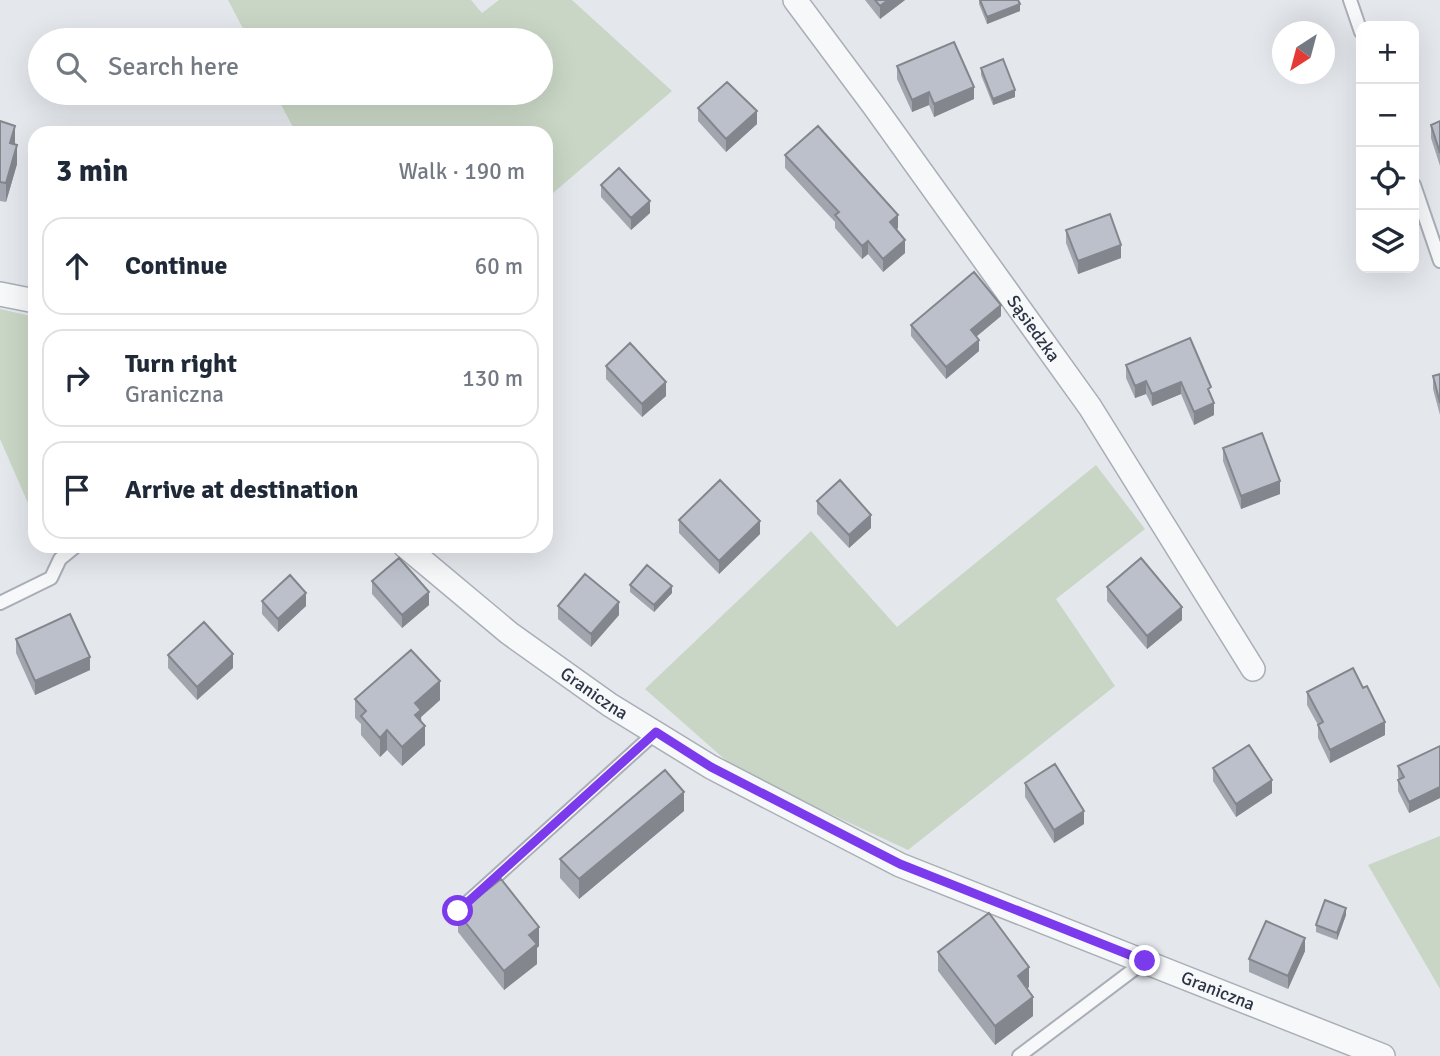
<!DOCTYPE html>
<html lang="en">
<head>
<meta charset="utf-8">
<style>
	:root { --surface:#fff; --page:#f2f2f3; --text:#1f2937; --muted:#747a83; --line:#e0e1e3 }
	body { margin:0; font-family:Signika,sans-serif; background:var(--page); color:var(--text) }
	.controls { position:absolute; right:21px; top:21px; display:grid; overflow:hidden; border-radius:14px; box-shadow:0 7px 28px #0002 }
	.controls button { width:63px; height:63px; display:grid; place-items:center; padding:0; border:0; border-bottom:2px solid var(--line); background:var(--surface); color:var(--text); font:35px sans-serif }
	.compass { position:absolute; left:1272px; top:21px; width:63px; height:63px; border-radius:50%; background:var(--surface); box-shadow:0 7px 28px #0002; rotate:216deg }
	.stop { position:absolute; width:21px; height:21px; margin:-16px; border:5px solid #7c3aed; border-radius:50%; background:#fff }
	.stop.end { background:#7c3aed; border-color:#fff; box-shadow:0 2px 7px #0008 }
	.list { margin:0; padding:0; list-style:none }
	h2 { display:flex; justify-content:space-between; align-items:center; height:91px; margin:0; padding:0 28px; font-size:30px }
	h2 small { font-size:23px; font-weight:400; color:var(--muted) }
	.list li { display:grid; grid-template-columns:46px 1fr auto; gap:21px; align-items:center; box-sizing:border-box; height:98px; margin:0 14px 14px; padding:0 14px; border:2px solid var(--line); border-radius:21px }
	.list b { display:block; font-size:26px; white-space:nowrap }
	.list p { margin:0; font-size:23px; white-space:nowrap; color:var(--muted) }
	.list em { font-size:23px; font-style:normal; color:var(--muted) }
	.icon { flex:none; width:38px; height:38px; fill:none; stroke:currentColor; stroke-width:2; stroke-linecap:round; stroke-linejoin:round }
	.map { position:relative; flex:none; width:1440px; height:1056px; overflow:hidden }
	.search { position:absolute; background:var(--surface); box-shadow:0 7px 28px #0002; left:28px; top:28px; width:525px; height:77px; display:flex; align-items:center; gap:18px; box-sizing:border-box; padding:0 24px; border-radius:38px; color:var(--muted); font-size:26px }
	.panel { position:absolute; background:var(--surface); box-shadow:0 7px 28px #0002; left:28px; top:126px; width:525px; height:427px; border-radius:21px }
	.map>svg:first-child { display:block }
	.green { fill:#c9d6c5 }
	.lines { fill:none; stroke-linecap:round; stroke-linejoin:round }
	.service-casing { stroke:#a9aeb7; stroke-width:16 }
	.minor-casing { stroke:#a9aeb7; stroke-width:26 }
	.service { stroke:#f7f8fa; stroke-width:12 }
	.minor { stroke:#f7f8fa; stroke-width:23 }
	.wall { fill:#a1a5ae }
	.shaded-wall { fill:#83868d }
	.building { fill:#bbc0ca; stroke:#83868d; stroke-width:2 }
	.route { stroke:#7c3aed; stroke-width:9 }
	.labels { text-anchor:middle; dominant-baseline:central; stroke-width:5; stroke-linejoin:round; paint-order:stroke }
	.street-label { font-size:18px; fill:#2b3445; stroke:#f4f6f9 }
</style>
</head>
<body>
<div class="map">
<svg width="1440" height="1056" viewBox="0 0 1440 1056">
	<rect width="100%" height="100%" fill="#e4e7ec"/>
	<path class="green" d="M 228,0 L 471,0 L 482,13 L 499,0 L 572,0 L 672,91 L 546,199 L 546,133 L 296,133 L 275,93 L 541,93 L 541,40 L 249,40 Z
		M 0,309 L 35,317 L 35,519 L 0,439 Z
		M 1096,465 L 1145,529 L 1056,599 L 1115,686 L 908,850 L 738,771 L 645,689 L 811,531 L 897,627 Z
		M 1440,836 L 1440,989 L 1368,865 Z"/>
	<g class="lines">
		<defs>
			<path id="service" d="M 1350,0 L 1361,32
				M 1414,185 L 1440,261
				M 0,603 L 51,578 L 60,559 L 76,546
				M 458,911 L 656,732
				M 1019,1056 L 1145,961"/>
			<g id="minor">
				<path id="s1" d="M 795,0 L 874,106 L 1090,407 L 1253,669"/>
				<path d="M 0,294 L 35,301"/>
				<path id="s2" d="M 405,546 L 509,633 L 610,705 L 711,767 L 900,865 L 1383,1056"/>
			</g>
		</defs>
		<use href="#service" class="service-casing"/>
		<use href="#minor" class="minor-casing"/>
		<use href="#service" class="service"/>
		<use href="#minor" class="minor"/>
	</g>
	<path class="wall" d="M 865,0 L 905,0 L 880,19 Z
		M 979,0 L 1018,0 L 1020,11 L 987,24 L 979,4 Z
		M 897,66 L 974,99 L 934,117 L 929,105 L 912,112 L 897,79 Z
		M 981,68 L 1015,97 L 993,105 L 981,75 Z
		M 698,108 L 757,124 L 726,152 L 698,121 Z
		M 0,121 L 15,144 L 17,164 L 6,202 L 0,201 Z
		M 1440,121 L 1440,166 L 1431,138 L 1431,125 Z
		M 785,155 L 898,228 L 896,229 L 905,253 L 883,272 L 868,254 L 862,259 L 835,228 L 835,222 L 785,168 Z
		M 601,185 L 650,213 L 631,230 L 601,197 Z
		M 1066,230 L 1121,258 L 1078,274 L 1066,243 Z
		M 1001,316 L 977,336 L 979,351 L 946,379 L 911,336 L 911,325 Z
		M 1190,338 L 1211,396 L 1214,415 L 1194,425 L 1181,394 L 1152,406 L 1146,394 L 1135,398 L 1126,378 L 1126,365 Z
		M 606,366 L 666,396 L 642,417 L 606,379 Z
		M 1440,374 L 1440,415 L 1433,389 L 1433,376 Z
		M 1223,448 L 1280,494 L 1241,509 L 1223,461 Z
		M 817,501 L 871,528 L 849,548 L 817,514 Z
		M 679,520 L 760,534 L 719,574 L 679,533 Z
		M 372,581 L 429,605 L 402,628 L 372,594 Z
		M 630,585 L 672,593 L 654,612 L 630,592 Z
		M 1107,587 L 1182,620 L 1147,649 L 1107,601 Z
		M 262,601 L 306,606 L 278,632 L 262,614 Z
		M 558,606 L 619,615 L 591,647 L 558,619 Z
		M 16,639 L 90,670 L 35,695 L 16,653 Z
		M 168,655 L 233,668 L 197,700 L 168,668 Z
		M 1363,688 L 1385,735 L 1330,763 L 1318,738 L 1318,725 L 1307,705 L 1307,692 Z
		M 355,699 L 440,700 L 421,717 L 425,745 L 402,766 L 387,750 L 380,757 L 361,735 L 361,724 L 355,718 Z
		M 1440,746 L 1440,798 L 1409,813 L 1398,791 L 1398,780 L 1399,779 L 1398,777 L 1398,766 Z
		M 1213,768 L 1272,793 L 1236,817 L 1213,781 Z
		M 1025,783 L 1084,824 L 1054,843 L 1025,797 Z
		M 684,811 L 579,899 L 560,878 L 560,859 Z
		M 458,913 L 539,946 L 537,948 L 537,964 L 504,990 L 458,932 Z
		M 1346,915 L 1337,940 L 1316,932 L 1316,925 Z
		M 1305,951 L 1288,989 L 1249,972 L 1249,959 Z
		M 938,952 L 1029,987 L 1027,988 L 1033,1016 L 995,1045 L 938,971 Z"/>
	<path class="shaded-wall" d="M 888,0 L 905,0 L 880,19 L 880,6 Z
		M 1020,4 L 1020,11 L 987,24 L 987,17 Z
		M 974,87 L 974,99 L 934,117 L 934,104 Z
		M 1015,90 L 1015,97 L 993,105 L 993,99 Z
		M 929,92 L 929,105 L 912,112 L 912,100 Z
		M 757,111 L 757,124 L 726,152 L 726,139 Z
		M 15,126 L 15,145 L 10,143 Z
		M 17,145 L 17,164 L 6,202 L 6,183 Z
		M 650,201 L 650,213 L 631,230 L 631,218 Z
		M 898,215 L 898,228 L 890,235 L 890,222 Z
		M 905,240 L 905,253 L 883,272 L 883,259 Z
		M 868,241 L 868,254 L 862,259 L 862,246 Z
		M 1121,245 L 1121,258 L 1078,274 L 1078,261 Z
		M 1001,305 L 1001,316 L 971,341 L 971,330 Z
		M 979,340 L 979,351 L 946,379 L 946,367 Z
		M 1146,381 L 1146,394 L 1135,398 L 1135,386 Z
		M 666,382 L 666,396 L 642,417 L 642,404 Z
		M 1181,382 L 1181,394 L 1152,406 L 1152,394 Z
		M 1214,403 L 1214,415 L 1194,425 L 1194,412 Z
		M 1280,481 L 1280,494 L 1241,509 L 1241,496 Z
		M 871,515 L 871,528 L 849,548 L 849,535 Z
		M 760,521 L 760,534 L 719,574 L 719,561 Z
		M 672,586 L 672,593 L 654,612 L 654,605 Z
		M 429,592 L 429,605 L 402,628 L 402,615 Z
		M 306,593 L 306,606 L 278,632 L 278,619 Z
		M 619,602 L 619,615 L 591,647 L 591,634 Z
		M 1182,607 L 1182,620 L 1147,649 L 1147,636 Z
		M 233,654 L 233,668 L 197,700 L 197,687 Z
		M 90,657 L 90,670 L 35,695 L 35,681 Z
		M 440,681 L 440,700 L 421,717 L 421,729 L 415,734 L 415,703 Z
		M 1385,722 L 1385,735 L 1330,763 L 1330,750 Z
		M 425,726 L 425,745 L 402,766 L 402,747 Z
		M 387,730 L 387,750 L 380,757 L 380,738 Z
		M 1272,780 L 1272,793 L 1236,817 L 1236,804 Z
		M 1440,787 L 1440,798 L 1409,813 L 1409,802 Z
		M 684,792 L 684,811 L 579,899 L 579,879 Z
		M 1084,811 L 1084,824 L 1054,843 L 1054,830 Z
		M 1346,908 L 1346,915 L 1337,940 L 1337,933 Z
		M 539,927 L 539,946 L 537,948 L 537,964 L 504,990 L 504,971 L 529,935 Z
		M 1305,938 L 1305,951 L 1288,989 L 1288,976 Z
		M 1029,967 L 1029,987 L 1018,995 L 1018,976 Z
		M 1033,997 L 1033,1016 L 995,1045 L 995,1026 Z"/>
	<path class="building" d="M 875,0 L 888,0 L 880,6 Z
		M 980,0 L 1018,0 L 1020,4 L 987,17 Z
		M 954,42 L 974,87 L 934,104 L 929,92 L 912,100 L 897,66 Z
		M 1003,59 L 1015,90 L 993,99 L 981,68 Z
		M 727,82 L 757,111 L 726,139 L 698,108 Z
		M 0,121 L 15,126 L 10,143 L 17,145 L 6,183 L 0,182 Z
		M 1440,121 L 1440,153 L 1431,125 Z
		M 818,126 L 898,215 L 890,222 L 905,240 L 883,259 L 868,241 L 862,246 L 835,215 L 839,212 L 785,155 Z
		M 619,168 L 650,201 L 631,218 L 601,185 Z
		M 1110,214 L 1121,245 L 1078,261 L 1066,230 Z
		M 974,272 L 1001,305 L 971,330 L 979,340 L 946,367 L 911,325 Z
		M 1190,338 L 1211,387 L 1208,389 L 1214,403 L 1194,412 L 1181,382 L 1152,394 L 1146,381 L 1135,386 L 1126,365 Z
		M 630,343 L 666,382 L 642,404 L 606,366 Z
		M 1440,374 L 1440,403 L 1433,376 Z
		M 1262,433 L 1280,481 L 1241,496 L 1223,448 Z
		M 720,480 L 760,521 L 719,561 L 679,520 Z
		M 840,480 L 871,515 L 849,535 L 817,501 Z
		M 399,558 L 429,592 L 402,615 L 372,581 Z
		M 1141,558 L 1182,607 L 1147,636 L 1107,587 Z
		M 647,565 L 672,586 L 654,605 L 630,585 Z
		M 585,574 L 619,602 L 591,634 L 558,606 Z
		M 290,575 L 306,593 L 278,619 L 262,601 Z
		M 70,614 L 90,657 L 35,681 L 16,639 Z
		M 204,622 L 233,654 L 197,687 L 168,655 Z
		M 411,650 L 440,681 L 415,703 L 421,710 L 415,715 L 425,726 L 402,747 L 387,730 L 380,738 L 361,716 L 366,711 L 355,699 Z
		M 1353,668 L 1363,688 L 1367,686 L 1385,722 L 1330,750 L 1318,725 L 1323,722 L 1307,692 Z
		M 1249,745 L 1272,780 L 1236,804 L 1213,768 Z
		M 1440,746 L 1440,787 L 1409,802 L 1398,780 L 1404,777 L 1398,766 Z
		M 1055,764 L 1084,811 L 1054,830 L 1025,783 Z
		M 665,770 L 684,792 L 579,879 L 560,859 Z
		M 501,879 L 539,927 L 529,935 L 537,944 L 504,971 L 458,913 Z
		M 1325,900 L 1346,908 L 1337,933 L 1316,925 Z
		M 989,913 L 1029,967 L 1018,976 L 1033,997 L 995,1026 L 938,952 Z
		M 1266,921 L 1305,938 L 1288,976 L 1249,959 Z"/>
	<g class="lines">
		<path class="route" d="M 458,911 L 656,732 L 711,767 L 900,864 L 1145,961"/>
	</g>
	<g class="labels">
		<g class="street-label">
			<text stroke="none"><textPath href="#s1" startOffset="406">Sąsiedzka</textPath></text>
			<text stroke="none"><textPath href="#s2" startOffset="240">Graniczna</textPath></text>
			<text stroke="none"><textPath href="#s2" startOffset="933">Graniczna</textPath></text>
		</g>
	</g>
</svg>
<div class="controls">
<button>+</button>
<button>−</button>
<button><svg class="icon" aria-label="locate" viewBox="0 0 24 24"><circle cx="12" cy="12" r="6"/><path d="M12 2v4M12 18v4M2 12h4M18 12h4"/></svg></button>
<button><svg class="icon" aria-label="layers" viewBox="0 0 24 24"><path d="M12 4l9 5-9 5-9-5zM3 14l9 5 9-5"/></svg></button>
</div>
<svg class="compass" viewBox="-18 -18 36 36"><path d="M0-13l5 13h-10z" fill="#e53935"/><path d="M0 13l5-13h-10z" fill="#747a83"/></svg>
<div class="stop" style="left:458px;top:911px"></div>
<div class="stop end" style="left:1145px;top:961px"></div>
<div class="search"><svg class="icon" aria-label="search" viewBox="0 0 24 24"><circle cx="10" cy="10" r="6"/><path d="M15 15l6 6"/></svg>Search here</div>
<section class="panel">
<h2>3 min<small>Walk · 190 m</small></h2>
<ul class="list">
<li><svg class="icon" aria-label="ahead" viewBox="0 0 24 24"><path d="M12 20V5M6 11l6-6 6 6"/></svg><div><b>Continue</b></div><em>60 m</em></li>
<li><svg class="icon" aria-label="right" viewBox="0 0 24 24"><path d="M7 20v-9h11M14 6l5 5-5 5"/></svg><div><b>Turn right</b><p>Graniczna</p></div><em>130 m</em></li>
<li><svg class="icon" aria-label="arrive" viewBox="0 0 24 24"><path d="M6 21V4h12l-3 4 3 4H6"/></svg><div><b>Arrive at destination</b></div></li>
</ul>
</section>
</div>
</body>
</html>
